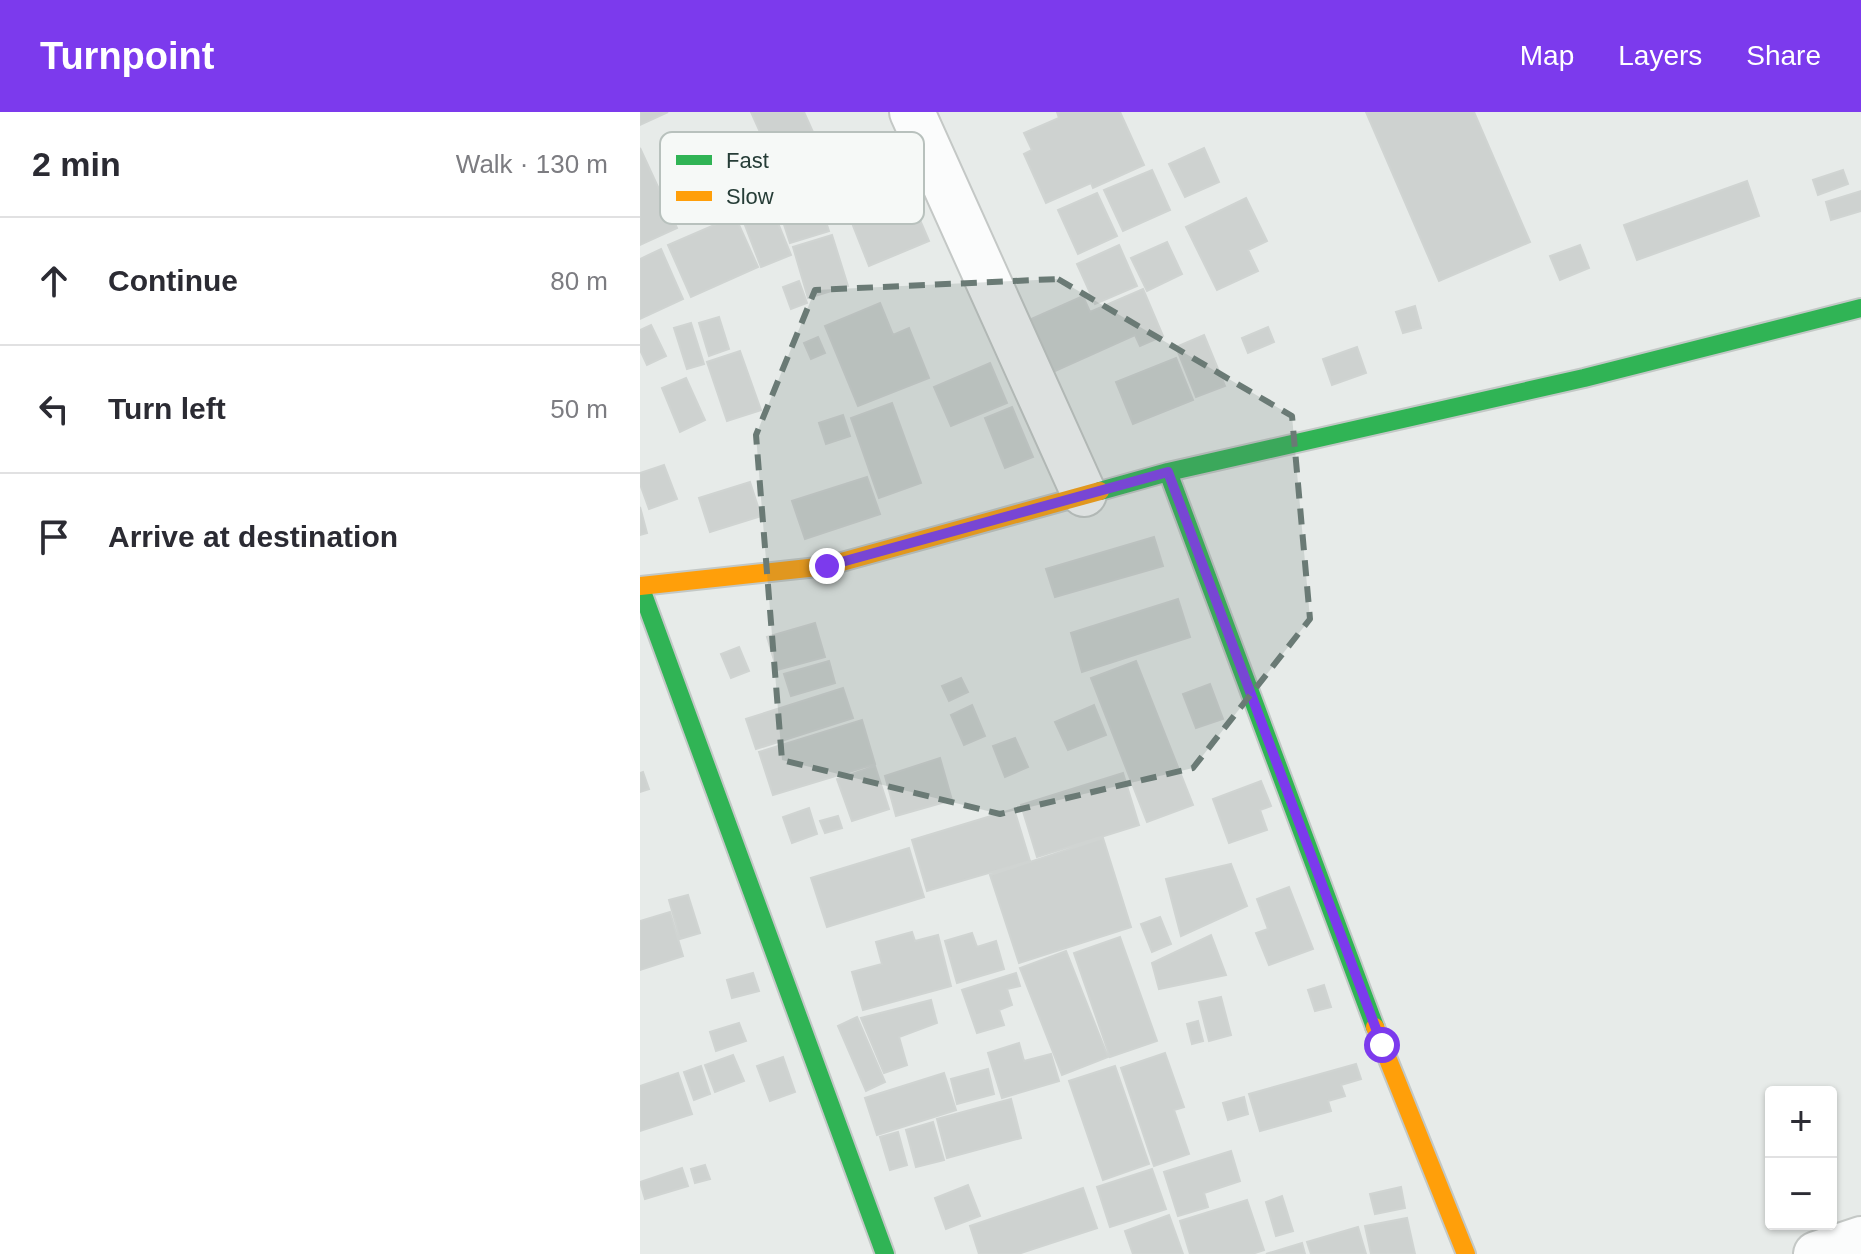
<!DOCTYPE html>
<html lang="en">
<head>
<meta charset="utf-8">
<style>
	:root { --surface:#fff; --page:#f7f7f7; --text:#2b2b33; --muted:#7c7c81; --line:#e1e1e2; --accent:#7c3aed }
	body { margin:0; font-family:Arial,sans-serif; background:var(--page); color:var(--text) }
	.controls { position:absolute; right:24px; bottom:24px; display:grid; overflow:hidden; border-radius:8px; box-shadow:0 2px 6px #0004 }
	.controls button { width:72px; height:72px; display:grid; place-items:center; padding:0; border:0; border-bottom:2px solid var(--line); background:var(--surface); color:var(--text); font:40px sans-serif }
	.stop { position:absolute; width:24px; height:24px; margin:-18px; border:6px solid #7c3aed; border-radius:50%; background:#fff }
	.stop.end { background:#7c3aed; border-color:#fff; box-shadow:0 2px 8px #0008 }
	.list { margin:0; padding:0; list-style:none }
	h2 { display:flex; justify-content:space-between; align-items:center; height:104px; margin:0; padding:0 32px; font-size:34px }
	h2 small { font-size:26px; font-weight:400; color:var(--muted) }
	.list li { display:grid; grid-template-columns:52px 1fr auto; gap:24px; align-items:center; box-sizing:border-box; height:128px; padding:0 32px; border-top:2px solid var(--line) }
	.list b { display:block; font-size:30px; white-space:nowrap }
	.list em { font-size:26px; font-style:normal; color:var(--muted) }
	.icon { flex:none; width:44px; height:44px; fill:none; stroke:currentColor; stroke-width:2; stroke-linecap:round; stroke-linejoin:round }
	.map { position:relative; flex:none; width:1221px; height:1142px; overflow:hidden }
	header { display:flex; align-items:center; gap:48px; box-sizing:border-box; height:112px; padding:0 40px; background:var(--accent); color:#fff }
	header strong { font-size:38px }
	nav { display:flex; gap:44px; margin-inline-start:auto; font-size:28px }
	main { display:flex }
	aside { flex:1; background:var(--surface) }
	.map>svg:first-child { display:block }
	.building { fill:#ced2d0; stroke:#d0d4d2; stroke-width:2 }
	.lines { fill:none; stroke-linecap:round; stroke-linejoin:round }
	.street-casing { stroke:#c4c8c6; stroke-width:48 }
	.fast-casing { stroke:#c3c8c6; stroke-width:22 }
	.slow-casing { stroke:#c3c8c6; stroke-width:22 }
	.street { stroke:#fbfcfc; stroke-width:44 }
	.fast { stroke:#30b455; stroke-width:18 }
	.slow { stroke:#ff9f0a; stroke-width:18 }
	.route { stroke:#7c3aed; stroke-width:10 }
	.marked { fill:#6a7a75; fill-opacity:0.2; stroke:#6a7a75; stroke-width:6; stroke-dasharray:16 10; stroke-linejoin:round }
	.key { fill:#f6f9f7; stroke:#b8c1bd; stroke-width:2 }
	.key-label { font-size:22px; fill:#263d37 }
</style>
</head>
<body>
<header>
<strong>Turnpoint</strong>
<nav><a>Map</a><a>Layers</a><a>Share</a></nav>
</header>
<main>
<aside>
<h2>2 min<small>Walk · 130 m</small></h2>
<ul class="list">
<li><svg class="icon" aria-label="ahead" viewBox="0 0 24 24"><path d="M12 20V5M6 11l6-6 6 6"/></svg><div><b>Continue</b></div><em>80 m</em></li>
<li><svg class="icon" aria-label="left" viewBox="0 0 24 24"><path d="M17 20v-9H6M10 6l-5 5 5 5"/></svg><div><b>Turn left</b></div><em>50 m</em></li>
<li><svg class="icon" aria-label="arrive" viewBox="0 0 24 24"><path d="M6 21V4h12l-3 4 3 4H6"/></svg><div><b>Arrive at destination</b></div></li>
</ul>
</aside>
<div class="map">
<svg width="1221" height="1142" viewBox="0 0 1221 1142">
	<rect width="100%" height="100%" fill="#e7ebe9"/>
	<path class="building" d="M 0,0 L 28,0 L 0,13 Z
		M 111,0 L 164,0 L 186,49 L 142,69 Z
		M 417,0 L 480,0 L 504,53 L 453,76 L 451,71 L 406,91 L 384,42 L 392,38 L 384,21 L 419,6 Z
		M 726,0 L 834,0 L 890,130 L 799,169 Z
		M 0,36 L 37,116 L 0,133 Z
		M 564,36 L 579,70 L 545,85 L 529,52 Z
		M 512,58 L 530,98 L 483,119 L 464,78 Z
		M 1203,58 L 1208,72 L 1178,83 L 1173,68 Z
		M 1107,69 L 1119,104 L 997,148 L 984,113 Z
		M 173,70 L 189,119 L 150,131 L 134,82 Z
		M 1221,79 L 1221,99 L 1191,108 L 1186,90 Z
		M 457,81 L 477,124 L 438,142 L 418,98 Z
		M 606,86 L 627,129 L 608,138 L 618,159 L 577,178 L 546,115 Z
		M 271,87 L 289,129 L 229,154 L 212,111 Z
		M 129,89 L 151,143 L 121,155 L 100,100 Z
		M 95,104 L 118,155 L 51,185 L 28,133 Z
		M 192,123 L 208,174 L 168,186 L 153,135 Z
		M 527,130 L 542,162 L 507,179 L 491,146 Z
		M 479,133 L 497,174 L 455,192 L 437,152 Z
		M 940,133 L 949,156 L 920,168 L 910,144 Z
		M 21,137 L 43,187 L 0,207 L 0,147 Z
		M 159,169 L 167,191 L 151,197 L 143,175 Z
		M 503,177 L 523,224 L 500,234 L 495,223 L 413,260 L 389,208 L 443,184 L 450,200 Z
		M 240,191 L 253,223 L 269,216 L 289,266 L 218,294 L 185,214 Z
		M 775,194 L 781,216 L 763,221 L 756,200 Z
		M 79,205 L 89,237 L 69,244 L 59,211 Z
		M 51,211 L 64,252 L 47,257 L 34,216 Z
		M 11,213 L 26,244 L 7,253 L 0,238 L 0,218 Z
		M 628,215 L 634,230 L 608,241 L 602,226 Z
		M 564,223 L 585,274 L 556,285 L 536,235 Z
		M 178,225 L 185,241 L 171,247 L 164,231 Z
		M 717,235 L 726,261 L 692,273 L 683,247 Z
		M 100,239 L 121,298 L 87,309 L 67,250 Z
		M 536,246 L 553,288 L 493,312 L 476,270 Z
		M 350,251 L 367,291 L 311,314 L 294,275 Z
		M 46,266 L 65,308 L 40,320 L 22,276 Z
		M 252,291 L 281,371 L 239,386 L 211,306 Z
		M 372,295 L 393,345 L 365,356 L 345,306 Z
		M 203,303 L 210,324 L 186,332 L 179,311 Z
		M 24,353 L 37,387 L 9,397 L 0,372 L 0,361 Z
		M 227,365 L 240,402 L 165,427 L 152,389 Z
		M 110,370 L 121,404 L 70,420 L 59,386 Z
		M 0,395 L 7,421 L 0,423 Z
		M 514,425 L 523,454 L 415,485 L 406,457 Z
		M 538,487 L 550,525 L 442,560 L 431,521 Z
		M 175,511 L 185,545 L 137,558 L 127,525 Z
		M 99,535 L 109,559 L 91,566 L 81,542 Z
		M 189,549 L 195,571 L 151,584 L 144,562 Z
		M 496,549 L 553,693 L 507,710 L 451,566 Z
		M 321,566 L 328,580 L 309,589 L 302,574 Z
		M 570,572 L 583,607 L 556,616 L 543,582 Z
		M 203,576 L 213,606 L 116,637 L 106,607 Z
		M 332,593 L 345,624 L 324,633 L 311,603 Z
		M 454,593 L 466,623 L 428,638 L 415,610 Z
		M 222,608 L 235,652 L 133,683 L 119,640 Z
		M 375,626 L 388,655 L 365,665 L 353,634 Z
		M 300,646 L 312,688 L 256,704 L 245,664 Z
		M 235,654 L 249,697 L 212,709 L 197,667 Z
		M 3,660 L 9,677 L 0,680 L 0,661 Z
		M 483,661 L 499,713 L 397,745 L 381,693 Z
		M 621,669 L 631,694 L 620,698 L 627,718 L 589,731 L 573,687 Z
		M 169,696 L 177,722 L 152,731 L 143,705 Z
		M 374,697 L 390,749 L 287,779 L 272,728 Z
		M 198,704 L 202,716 L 185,721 L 180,709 Z
		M 463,726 L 491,815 L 379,851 L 350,763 Z
		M 269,736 L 284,785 L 187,815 L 171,766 Z
		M 591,752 L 607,794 L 541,824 L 526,767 Z
		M 649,775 L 673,837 L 629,853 L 616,821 L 628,817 L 617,787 Z
		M 48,783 L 60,821 L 40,827 L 29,788 Z
		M 30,800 L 43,844 L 0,858 L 0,809 Z
		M 520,805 L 531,832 L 512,840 L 501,812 Z
		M 272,820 L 275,829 L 298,823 L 311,874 L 223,898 L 212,860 L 242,852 L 236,830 Z
		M 332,821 L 337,835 L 356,829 L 364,857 L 317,871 L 305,829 Z
		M 571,823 L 586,863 L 519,877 L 512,851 Z
		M 480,825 L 517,929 L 470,945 L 434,841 Z
		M 426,839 L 468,945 L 422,963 L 380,856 Z
		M 113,861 L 119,879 L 92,886 L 87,868 Z
		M 376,861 L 380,874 L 367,877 L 372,893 L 359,898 L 364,913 L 337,921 L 322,878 Z
		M 684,873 L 691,895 L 675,899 L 668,878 Z
		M 581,885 L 591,923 L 569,929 L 559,890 Z
		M 291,888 L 297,911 L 259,925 L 267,953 L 244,961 L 221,906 Z
		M 217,905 L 245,970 L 226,979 L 198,914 Z
		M 558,909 L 563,929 L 552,932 L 547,912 Z
		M 99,911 L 106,929 L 76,939 L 70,920 Z
		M 379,931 L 384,949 L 411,942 L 419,969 L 362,986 L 348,941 Z
		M 525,941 L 544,995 L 534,998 L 549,1042 L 514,1054 L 481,956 Z
		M 93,943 L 104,969 L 75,980 L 65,953 Z
		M 143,945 L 155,980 L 130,989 L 117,954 Z
		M 716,952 L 721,967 L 701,973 L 705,984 L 688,989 L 691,999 L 620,1019 L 609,982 Z
		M 61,954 L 70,982 L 54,988 L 44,960 Z
		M 475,954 L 509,1052 L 463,1068 L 429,969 Z
		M 348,957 L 354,982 L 317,992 L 311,967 Z
		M 38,961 L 52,1002 L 0,1019 L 0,974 Z
		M 304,961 L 316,998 L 237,1023 L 225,986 Z
		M 604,985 L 608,1002 L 588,1008 L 583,991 Z
		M 371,987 L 381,1026 L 307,1046 L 297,1007 Z
		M 293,1010 L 304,1048 L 276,1055 L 266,1018 Z
		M 258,1020 L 267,1053 L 250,1058 L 240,1025 Z
		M 591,1039 L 600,1069 L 564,1081 L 568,1095 L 538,1104 L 524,1060 Z
		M 65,1053 L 70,1067 L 55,1071 L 51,1057 Z
		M 42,1056 L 48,1074 L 5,1087 L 0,1070 Z
		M 512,1057 L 526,1097 L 470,1115 L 457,1075 Z
		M 328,1073 L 340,1104 L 306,1117 L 295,1086 Z
		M 761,1075 L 765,1096 L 735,1102 L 730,1082 Z
		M 443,1076 L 457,1116 L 378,1142 L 339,1142 L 330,1114 Z
		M 642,1084 L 653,1119 L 636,1124 L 626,1090 Z
		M 607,1088 L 624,1138 L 612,1142 L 550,1142 L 540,1109 Z
		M 529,1103 L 543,1142 L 493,1142 L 485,1119 Z
		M 767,1106 L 775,1142 L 731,1142 L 725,1114 Z
		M 718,1115 L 726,1142 L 671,1142 L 667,1130 Z
		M 662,1131 L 665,1142 L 626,1142 Z"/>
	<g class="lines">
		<defs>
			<path id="street" d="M 272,0 L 444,382
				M 1176,1142 L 1221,1127"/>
			<path id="fast" d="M 528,360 L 735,915
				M 460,379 L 528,360 L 944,266 L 1221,196
				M 0,474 L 245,1142"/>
			<path id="slow" d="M 0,474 L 187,454 L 460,379
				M 735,915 L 826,1142"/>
		</defs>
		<use href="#street" class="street-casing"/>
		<use href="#fast" class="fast-casing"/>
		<use href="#slow" class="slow-casing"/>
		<use href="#street" class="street"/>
		<use href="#fast" class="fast"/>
		<use href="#slow" class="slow"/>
	</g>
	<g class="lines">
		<path class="route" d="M 187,454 L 528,360 L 742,933"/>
	</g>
	<path class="marked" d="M 418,167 L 652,304 L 670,507 L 553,656 L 360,702 L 142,648 L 116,323 L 175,178 Z"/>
	<rect x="20" y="20" width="264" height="92" rx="12" class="key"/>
	<rect x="36" y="43" width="36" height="10" fill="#30b455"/>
	<rect x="36" y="79" width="36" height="10" fill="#ff9f0a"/>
	<g class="key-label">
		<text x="86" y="56">Fast</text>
		<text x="86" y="92">Slow</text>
	</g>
</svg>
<div class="controls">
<button>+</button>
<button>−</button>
</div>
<div class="stop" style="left:742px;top:933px"></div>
<div class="stop end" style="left:187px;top:454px"></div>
</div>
</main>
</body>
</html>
